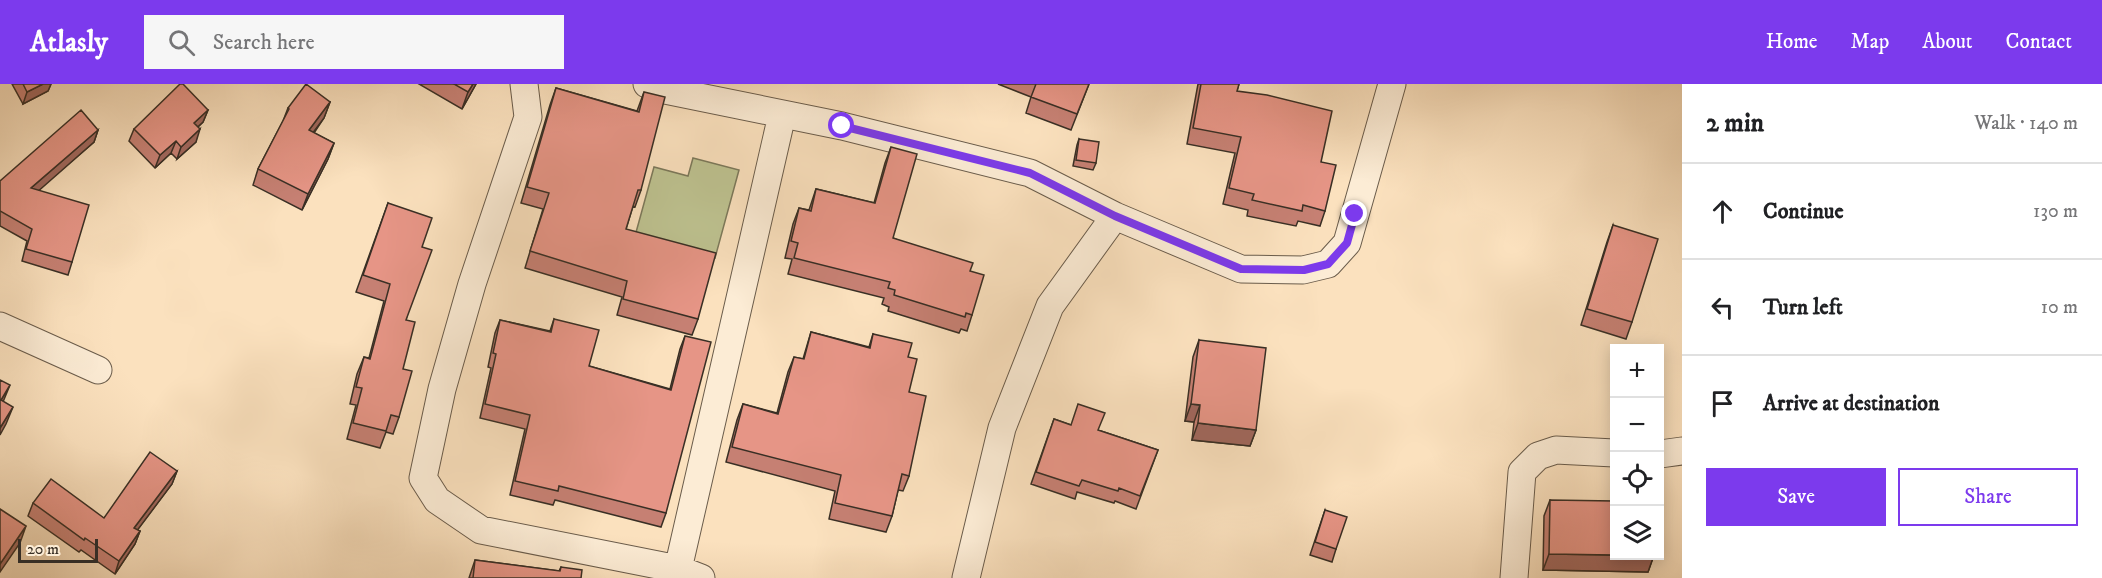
<!DOCTYPE html>
<html lang="en">
<head>
<meta charset="utf-8">
<style>
	:root { --surface:#fff; --page:#f6f6f6; --text:#202124; --muted:#757577; --line:#e0e0e0; --accent:#7c3aed }
	body { margin:0; font-family:"IM FELL DW Pica",serif; background:var(--page); color:var(--text) }
	.controls { position:absolute; right:18px; bottom:18px; display:grid; overflow:hidden; border-radius:0px; box-shadow:0 3px 15px #0003 }
	.controls button { width:54px; height:54px; display:grid; place-items:center; padding:0; border:0; border-bottom:2px solid var(--line); background:var(--surface); color:var(--text); font:30px sans-serif }
	.scale { position:absolute; left:18px; bottom:15px; width:80px; box-sizing:border-box; padding-left:6px; border:3px solid #392f25; border-top:0; font-size:16px; line-height:21px; white-space:nowrap; color:#392f25; -webkit-text-stroke:4px #fcecd5; paint-order:stroke }
	.stop { position:absolute; width:18px; height:18px; margin:-14px; border:4px solid #7c3aed; border-radius:50%; background:#fff }
	.stop.end { background:#7c3aed; border-color:#fff; box-shadow:0 2px 6px #0008 }
	.list { margin:0; padding:0; list-style:none }
	h2 { display:flex; justify-content:space-between; align-items:center; height:78px; margin:0; padding:0 24px; font-size:26px }
	h2 small { font-size:20px; font-weight:400; color:var(--muted) }
	.list li { display:grid; grid-template-columns:39px 1fr auto; gap:18px; align-items:center; box-sizing:border-box; height:96px; padding:0 24px; border-top:2px solid var(--line) }
	.list b { display:block; font-size:22px; white-space:nowrap }
	.list em { font-size:20px; font-style:normal; color:var(--muted) }
	.actions { display:flex; gap:12px; padding:18px 24px }
	.actions a { flex:1; padding:14px 0; border:2px solid var(--accent); border-radius:0px; text-align:center; font-size:21px; color:var(--accent) }
	.actions .main { background:var(--accent); color:#fff }
	.icon { flex:none; width:33px; height:33px; fill:none; stroke:currentColor; stroke-width:2; stroke-linecap:round; stroke-linejoin:round }
	.map { position:relative; flex:none; width:1682px; height:494px; overflow:hidden }
	header { display:flex; align-items:center; gap:36px; box-sizing:border-box; height:84px; padding:0 30px; background:var(--accent); color:#fff }
	header strong { font-size:28px }
	nav { display:flex; gap:33px; margin-inline-start:auto; font-size:21px }
	.search { width:420px; height:54px; background:var(--page); display:flex; align-items:center; gap:15px; box-sizing:border-box; padding:0 21px; border-radius:0px; color:var(--muted); font-size:22px }
	main { display:flex }
	aside { flex:1; background:var(--surface) }
	.map>svg:first-child { display:block }
	.green { fill:#bec391; stroke:#7c795b; stroke-width:1.5 }
	.lines { fill:none; stroke-linecap:round; stroke-linejoin:round }
	.minor-casing { stroke:#6a5c4b; stroke-width:29 }
	.minor { stroke:#fcecd5; stroke-width:27 }
	.wall { fill:#c68073; stroke:#392f25; stroke-width:1.5 }
	.shaded-wall { fill:#a1685e; stroke:#392f25; stroke-width:1.5 }
	.building { fill:#e69586; stroke:#392f25; stroke-width:1.5 }
	.route { stroke:#7c3aed; stroke-width:8 }
</style>
</head>
<body>
<header>
<strong>Atlasly</strong>
<div class="search"><svg class="icon" aria-label="search" viewBox="0 0 24 24"><circle cx="10" cy="10" r="6"/><path d="M15 15l6 6"/></svg>Search here</div>
<nav><a>Home</a><a>Map</a><a>About</a><a>Contact</a></nav>
</header>
<main>
<div class="map">
<svg width="1682" height="494" viewBox="0 0 1682 494">
	<rect width="100%" height="100%" fill="#fbe1be"/>
	<filter id="stains"><feTurbulence type="fractalNoise" baseFrequency=".00333" numOctaves="4"/><feColorMatrix values="0 0 0 0 .2 0 0 0 0 .09 0 0 0 0 .02 0 0 0 .5 -.17"/></filter>
	<radialGradient id="worn" r=".72"><stop offset=".6" stop-color="#630" stop-opacity="0"/><stop offset="1" stop-color="#630" stop-opacity=".3"/></radialGradient>
	<path class="green" d="M 693,74 L 739,86 L 715,174 L 635,152 L 654,83 L 688,92 Z"/>
	<g class="lines">
		<defs>
			<path id="minor" d="M 524,0 L 528,33 L 472,200 L 442,305 L 423,394 L 437,416 L 481,446 L 678,485 L 701,494
				M 647,0 L 665,6 L 842,42 L 1030,89 L 1115,132 L 1241,185 L 1303,186 L 1328,180 L 1347,159 L 1392,0
				M 0,242 L 98,286
				M 1660,370 L 1682,367
				M 678,485 L 782,31
				M 966,494 L 1002,344 L 1050,222 L 1115,132
				M 1514,494 L 1522,388 L 1538,372 L 1556,366 L 1614,369"/>
		</defs>
		<use href="#minor" class="minor-casing"/>
		<use href="#minor" class="minor"/>
	</g>
	<path class="wall" d="M 12,0 L 51,0 L 48,7 L 23,20 Z
		M 419,0 L 476,0 L 462,25 Z
		M 998,0 L 1089,0 L 1071,46 L 1026,29 L 1031,13 Z
		M 1198,0 L 1239,0 L 1237,7 L 1321,78 L 1325,127 L 1320,142 L 1298,137 L 1296,142 L 1247,132 L 1248,126 L 1223,120 L 1235,69 L 1187,60 Z
		M 556,4 L 637,27 L 644,8 L 641,106 L 635,123 L 633,122 L 626,145 L 698,235 L 692,251 L 617,231 L 622,213 L 525,184 L 543,125 L 521,119 L 550,21 Z
		M 330,18 L 324,34 L 314,49 L 334,59 L 328,75 L 302,126 L 253,101 L 258,85 L 283,37 L 288,24 Z
		M 208,26 L 203,38 L 198,43 L 196,58 L 177,75 L 171,69 L 155,84 L 129,57 L 134,45 Z
		M 98,46 L 94,58 L 38,106 L 72,178 L 68,191 L 22,177 L 27,157 L 0,142 L 0,97 Z
		M 1079,55 L 1096,79 L 1093,86 L 1073,82 L 1077,61 Z
		M 891,63 L 893,154 L 970,187 L 972,231 L 967,247 L 961,245 L 959,249 L 888,227 L 889,223 L 882,220 L 884,214 L 788,190 L 792,175 L 785,174 L 793,140 L 799,124 L 809,126 L 816,105 L 874,119 L 885,79 Z
		M 388,119 L 422,163 L 406,236 L 399,333 L 393,350 L 386,348 L 380,364 L 347,355 L 356,321 L 350,320 L 357,290 L 364,273 L 369,274 L 384,217 L 356,208 Z
		M 1613,141 L 1632,238 L 1626,255 L 1581,241 L 1607,158 Z
		M 554,235 L 589,282 L 670,305 L 680,265 L 685,252 L 666,429 L 661,443 L 555,416 L 553,421 L 510,411 L 525,345 L 480,334 L 491,284 L 488,283 L 495,249 L 500,236 L 550,247 Z
		M 811,248 L 869,263 L 873,250 L 908,273 L 909,308 L 909,392 L 903,407 L 898,406 L 892,432 L 886,448 L 829,435 L 835,407 L 726,378 L 737,336 L 743,320 L 777,329 L 788,288 L 794,273 L 803,275 Z
		M 1199,256 L 1256,346 L 1250,362 L 1192,356 L 1194,338 L 1185,337 L 1193,273 Z
		M 1054,335 L 1071,341 L 1098,346 L 1158,366 L 1136,425 L 1115,417 L 1114,419 L 1077,408 L 1075,415 L 1031,400 Z
		M 177,387 L 172,400 L 137,446 L 140,447 L 135,460 L 115,490 L 81,466 L 79,468 L 28,432 L 33,419 L 104,434 Z
		M 1550,416 L 1654,471 L 1648,488 L 1543,486 L 1544,432 Z
		M 1325,426 L 1336,465 L 1332,478 L 1310,471 Z
		M 475,476 L 559,487 L 561,483 L 581,494 L 469,494 Z"/>
	<path class="shaded-wall" d="M 43,0 L 51,0 L 48,7 L 23,20 L 27,8 Z
		M 473,0 L 476,0 L 462,25 L 468,8 Z
		M 330,18 L 324,34 L 303,62 L 309,46 Z
		M 208,26 L 203,38 L 189,51 L 194,39 Z
		M 200,45 L 196,58 L 177,75 L 181,63 Z
		M 98,46 L 94,58 L 27,117 L 31,104 Z
		M 176,57 L 171,69 L 155,84 L 160,71 Z
		M 334,59 L 328,75 L 302,126 L 308,110 Z
		M 10,301 L 3,318 L 1,316 Z
		M 1191,320 L 1200,321 L 1194,338 L 1185,337 Z
		M 13,323 L 6,340 L 0,351 L 0,344 Z
		M 1198,339 L 1256,346 L 1250,362 L 1192,356 Z
		M 177,387 L 172,400 L 130,456 L 134,444 Z
		M 26,442 L 20,459 L 0,488 L 0,480 Z
		M 140,447 L 135,460 L 115,490 L 119,477 Z
		M 1549,470 L 1614,471 L 1654,471 L 1648,488 L 1543,486 Z"/>
	<path class="building" d="M 23,0 L 43,0 L 27,8 Z
		M 180,0 L 183,0 L 208,26 L 194,39 L 200,45 L 181,63 L 176,57 L 160,71 L 134,45 Z
		M 306,0 L 330,18 L 309,46 L 334,59 L 308,110 L 258,85 L 289,25 L 288,24 Z
		M 454,0 L 473,0 L 468,8 Z
		M 1036,0 L 1089,0 L 1077,30 L 1031,13 Z
		M 1201,0 L 1239,0 L 1237,7 L 1267,11 L 1332,27 L 1321,78 L 1336,81 L 1325,127 L 1303,121 L 1302,127 L 1252,116 L 1254,110 L 1229,104 L 1241,53 L 1193,44 Z
		M 556,4 L 639,28 L 644,8 L 665,13 L 641,106 L 638,106 L 626,145 L 716,169 L 698,235 L 623,215 L 627,197 L 530,167 L 549,109 L 527,103 Z
		M 81,26 L 98,46 L 31,104 L 89,121 L 72,178 L 26,165 L 32,145 L 0,127 L 0,97 Z
		M 1079,55 L 1099,58 L 1096,79 L 1076,76 Z
		M 891,63 L 917,70 L 893,154 L 973,179 L 970,187 L 984,191 L 972,231 L 966,229 L 965,233 L 894,211 L 895,206 L 888,204 L 890,198 L 794,174 L 798,159 L 791,157 L 799,124 L 811,127 L 816,105 L 875,119 Z
		M 388,119 L 432,134 L 422,163 L 432,166 L 406,236 L 415,238 L 403,285 L 412,287 L 399,333 L 391,331 L 386,347 L 353,339 L 362,304 L 356,303 L 364,273 L 370,275 L 390,200 L 363,191 Z
		M 1613,141 L 1658,155 L 1632,238 L 1587,225 Z
		M 554,235 L 599,246 L 589,282 L 671,306 L 685,252 L 711,258 L 666,429 L 559,402 L 558,407 L 515,397 L 530,331 L 485,320 L 496,270 L 493,269 L 500,236 L 551,248 Z
		M 811,248 L 870,264 L 873,250 L 912,259 L 908,273 L 917,275 L 909,308 L 926,312 L 909,392 L 902,390 L 892,432 L 835,419 L 841,391 L 732,363 L 743,320 L 778,330 L 794,273 L 804,275 Z
		M 1199,256 L 1266,264 L 1256,346 L 1198,339 L 1200,321 L 1191,320 Z
		M 0,296 L 10,301 L 1,316 L 13,323 L 0,344 Z
		M 1078,320 L 1105,329 L 1098,346 L 1158,366 L 1140,412 L 1119,404 L 1118,407 L 1082,396 L 1079,402 L 1036,388 L 1054,335 L 1071,341 Z
		M 150,368 L 177,387 L 134,444 L 140,447 L 119,477 L 85,454 L 84,456 L 33,419 L 51,395 L 104,434 Z
		M 1550,416 L 1614,417 L 1614,471 L 1549,470 Z
		M 0,425 L 26,442 L 0,480 Z
		M 1325,426 L 1347,433 L 1336,465 L 1315,458 Z
		M 475,476 L 560,487 L 561,483 L 582,486 L 581,494 L 473,494 Z"/>
	<g class="lines">
		<path class="route" d="M 842,42 L 1030,89 L 1115,132 L 1241,185 L 1304,186 L 1328,180 L 1347,159 L 1355,130"/>
	</g>
	<rect width="100%" height="100%" filter="url(#stains)"/>
	<rect width="100%" height="100%" fill="url(#worn)"/>
</svg>
<div class="controls">
<button>+</button>
<button>−</button>
<button><svg class="icon" aria-label="locate" viewBox="0 0 24 24"><circle cx="12" cy="12" r="6"/><path d="M12 2v4M12 18v4M2 12h4M18 12h4"/></svg></button>
<button><svg class="icon" aria-label="layers" viewBox="0 0 24 24"><path d="M12 4l9 5-9 5-9-5zM3 14l9 5 9-5"/></svg></button>
</div>
<div class="scale">20 m</div>
<div class="stop" style="left:842px;top:42px"></div>
<div class="stop end" style="left:1355px;top:130px"></div>
</div>
<aside>
<h2>2 min<small>Walk · 140 m</small></h2>
<ul class="list">
<li><svg class="icon" aria-label="ahead" viewBox="0 0 24 24"><path d="M12 20V5M6 11l6-6 6 6"/></svg><div><b>Continue</b></div><em>130 m</em></li>
<li><svg class="icon" aria-label="left" viewBox="0 0 24 24"><path d="M17 20v-9H6M10 6l-5 5 5 5"/></svg><div><b>Turn left</b></div><em>10 m</em></li>
<li><svg class="icon" aria-label="arrive" viewBox="0 0 24 24"><path d="M6 21V4h12l-3 4 3 4H6"/></svg><div><b>Arrive at destination</b></div></li>
</ul>
<div class="actions"><a class="main">Save</a><a>Share</a></div>
</aside>
</main>
</body>
</html>
